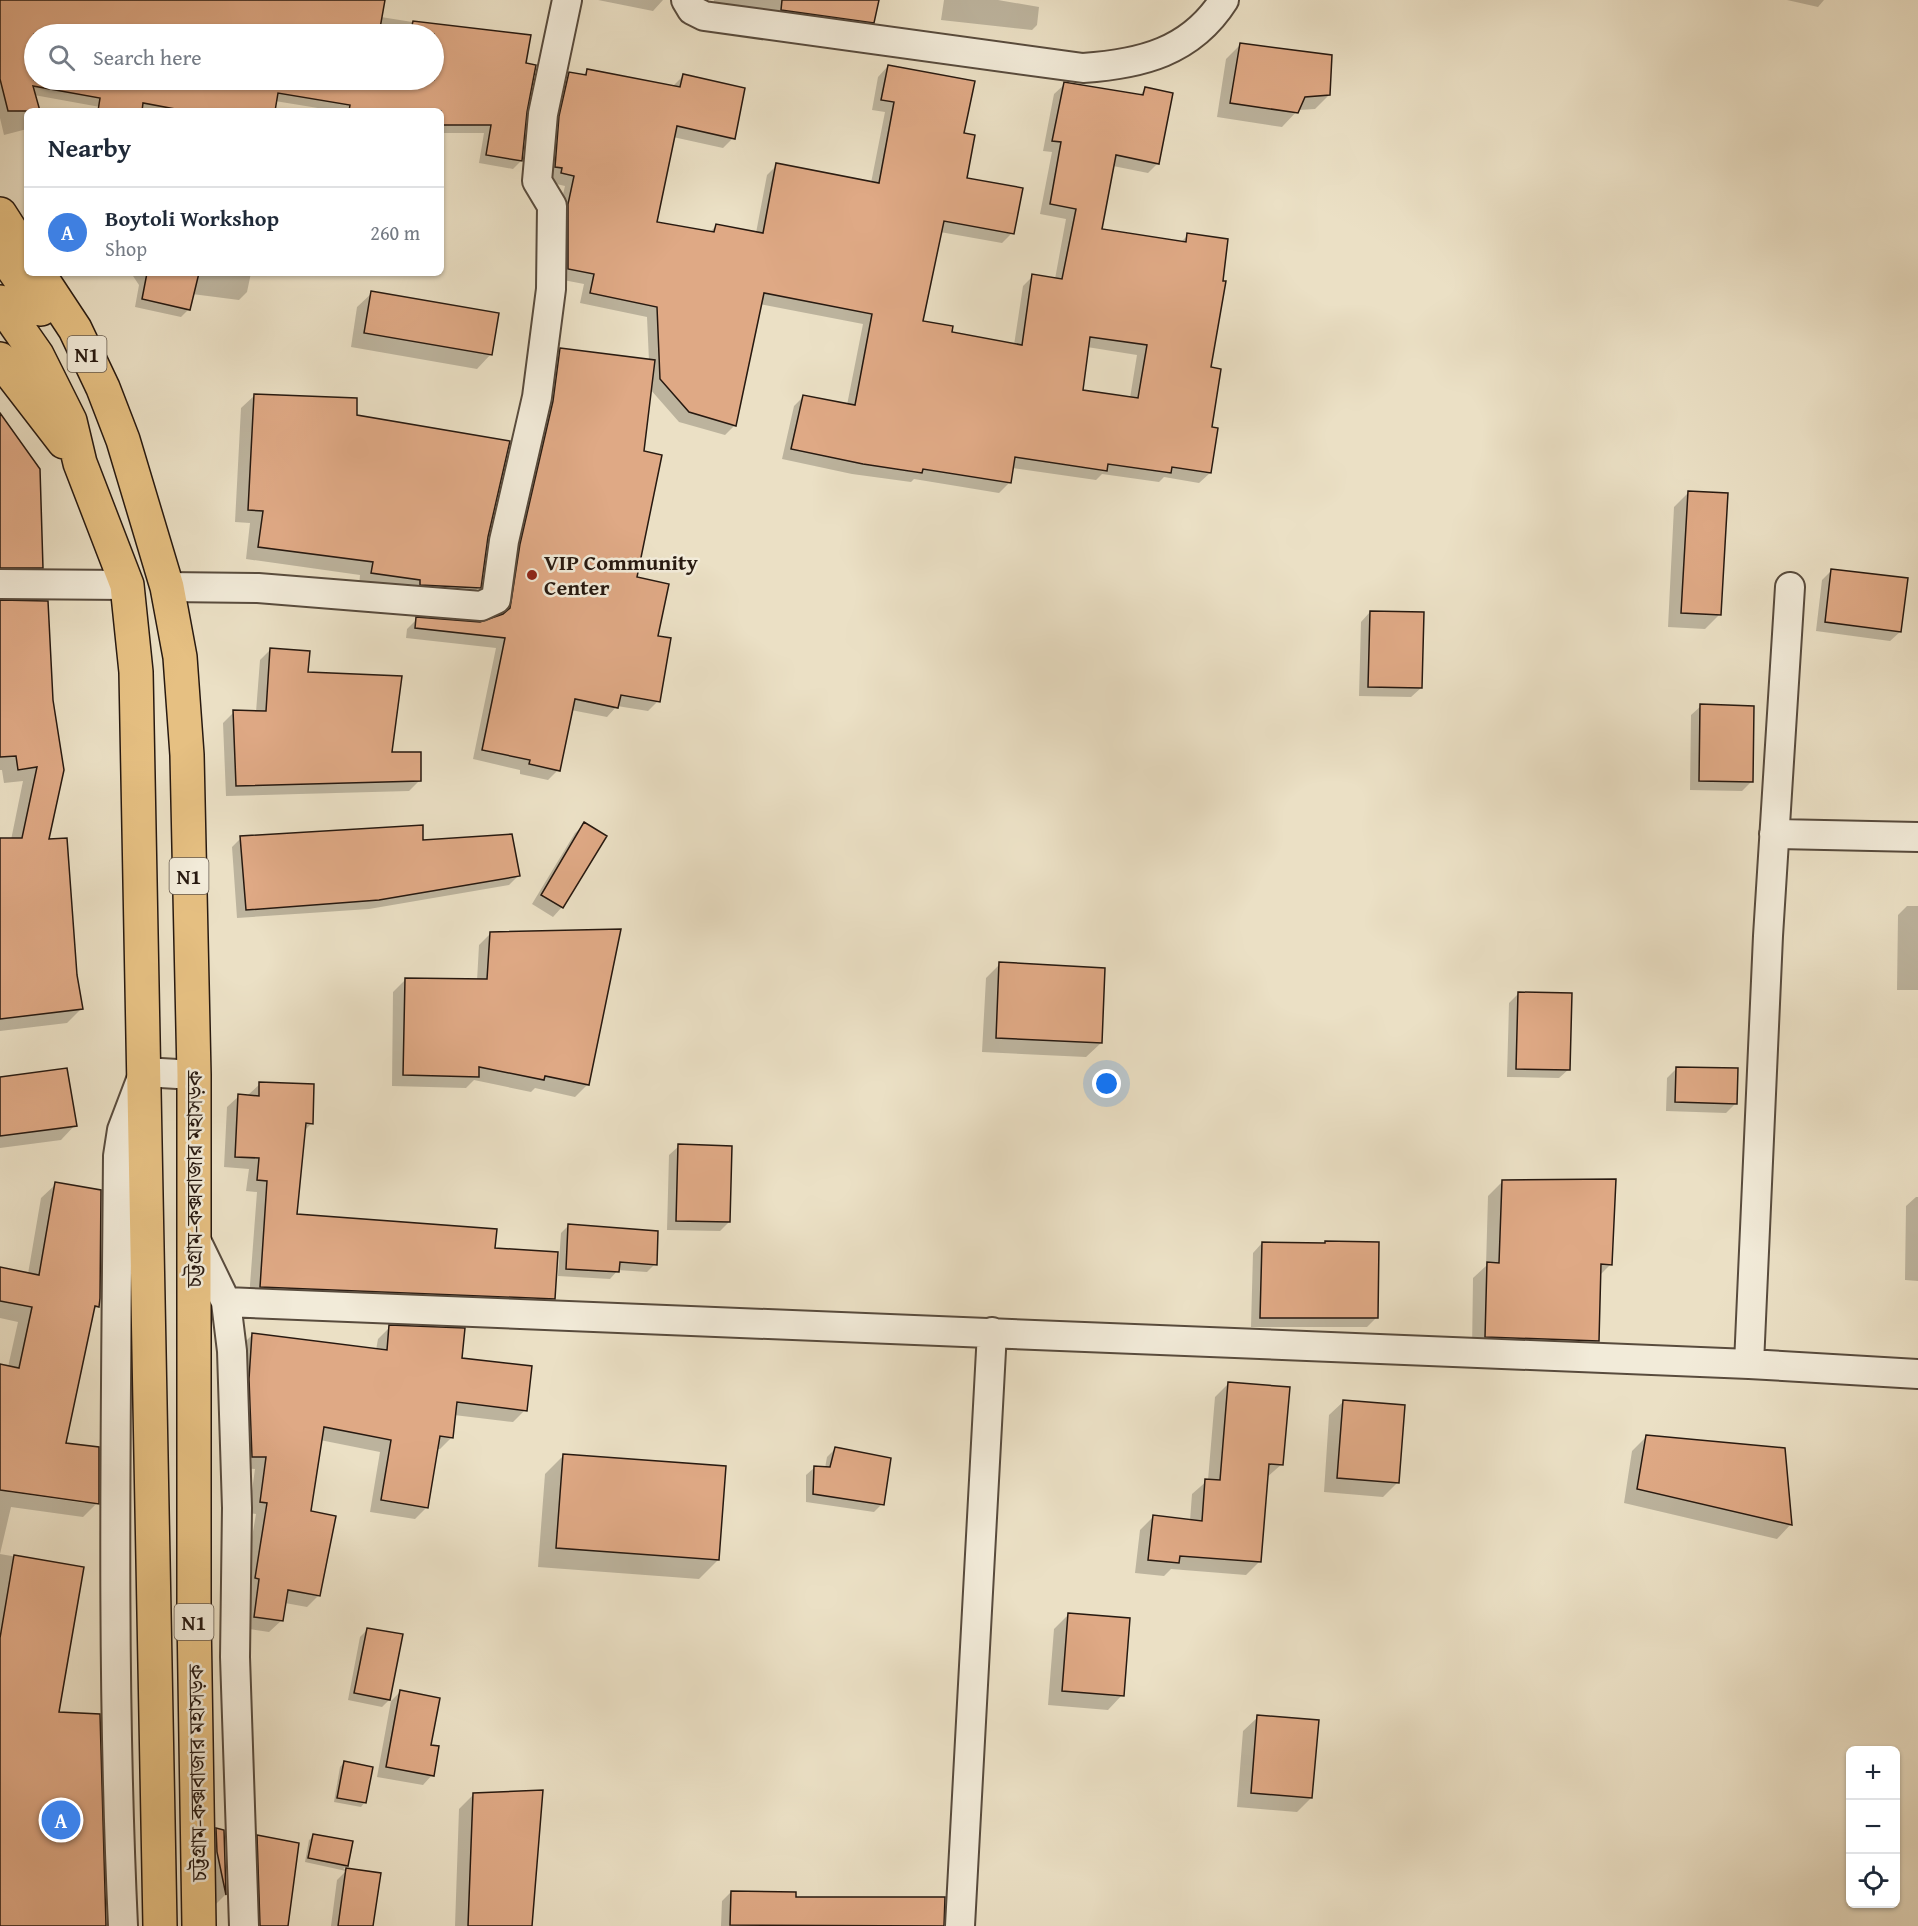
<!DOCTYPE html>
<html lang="en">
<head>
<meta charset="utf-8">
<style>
	:root { --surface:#fff; --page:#f6f6f7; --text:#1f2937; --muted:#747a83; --line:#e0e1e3; --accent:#8f2418 }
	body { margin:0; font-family:"Gentium Book Plus","Noto Serif Bengali",serif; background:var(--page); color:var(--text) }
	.controls { position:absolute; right:18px; bottom:18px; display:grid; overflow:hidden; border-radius:9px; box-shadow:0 2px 4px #0004 }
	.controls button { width:54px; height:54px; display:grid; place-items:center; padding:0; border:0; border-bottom:2px solid var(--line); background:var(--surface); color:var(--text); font:30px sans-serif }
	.you { position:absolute; left:1107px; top:1084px; width:21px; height:21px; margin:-15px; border:4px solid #fff; border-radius:50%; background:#1a73e8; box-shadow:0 0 0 9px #1a73e833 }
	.badge { display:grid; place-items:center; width:39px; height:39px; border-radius:50%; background:var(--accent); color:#fff; font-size:20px; font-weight:700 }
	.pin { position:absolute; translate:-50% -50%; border:3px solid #fff; box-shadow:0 2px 6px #0006 }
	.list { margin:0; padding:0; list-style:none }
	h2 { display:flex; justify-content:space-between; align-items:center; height:78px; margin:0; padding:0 24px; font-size:26px }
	h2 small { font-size:20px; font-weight:400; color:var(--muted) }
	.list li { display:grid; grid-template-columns:39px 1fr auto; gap:18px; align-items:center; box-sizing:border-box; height:90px; padding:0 24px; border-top:2px solid var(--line) }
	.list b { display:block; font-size:22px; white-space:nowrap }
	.list p { margin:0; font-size:20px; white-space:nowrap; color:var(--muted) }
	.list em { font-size:20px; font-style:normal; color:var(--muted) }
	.icon { flex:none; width:33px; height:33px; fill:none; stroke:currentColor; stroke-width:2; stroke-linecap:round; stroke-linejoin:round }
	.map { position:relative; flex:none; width:1918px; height:1926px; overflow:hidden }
	.search { position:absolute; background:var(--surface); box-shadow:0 2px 4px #0004; left:24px; top:24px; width:420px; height:66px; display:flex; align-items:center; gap:15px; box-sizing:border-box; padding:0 21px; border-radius:33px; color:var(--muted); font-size:22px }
	.panel { position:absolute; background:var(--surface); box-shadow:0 2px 4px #0004; left:24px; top:108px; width:420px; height:168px; border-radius:9px }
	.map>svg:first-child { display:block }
	.shadow { fill:#0003; fill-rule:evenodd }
	.building { fill:#dfa985; stroke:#271910; stroke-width:1.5; fill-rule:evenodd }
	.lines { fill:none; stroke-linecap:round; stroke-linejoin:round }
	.street-casing { stroke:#584b3d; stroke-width:32 }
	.highway-casing { stroke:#271910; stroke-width:36 }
	.street { stroke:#f2ebd9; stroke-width:28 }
	.highway { stroke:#e6c082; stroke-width:33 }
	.poi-dot { fill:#8f2418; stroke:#f2ebd9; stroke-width:2 }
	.labels { text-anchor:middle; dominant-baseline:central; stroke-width:5; stroke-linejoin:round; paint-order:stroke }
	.shield { fill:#f2ebd9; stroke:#64584c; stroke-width:1.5 }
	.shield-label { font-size:21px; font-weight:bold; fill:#271910 }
	.poi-label { font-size:22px; font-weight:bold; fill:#271910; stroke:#f2ebd9; text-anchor:start }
	.street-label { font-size:22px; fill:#271910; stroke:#f2ebd9 }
</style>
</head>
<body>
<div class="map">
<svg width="1918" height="1926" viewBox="0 0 1918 1926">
	<rect width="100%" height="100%" fill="#ebe0c5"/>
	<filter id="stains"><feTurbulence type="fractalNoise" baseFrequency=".00333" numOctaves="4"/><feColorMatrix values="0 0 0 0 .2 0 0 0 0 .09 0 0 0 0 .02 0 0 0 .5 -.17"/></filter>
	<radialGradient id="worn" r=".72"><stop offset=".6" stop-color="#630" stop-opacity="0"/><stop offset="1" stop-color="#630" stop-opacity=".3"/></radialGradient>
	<path class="shadow" d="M 0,0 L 384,0 L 381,17 L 456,29 L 524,64 L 525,112 L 521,161 L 513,169 L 479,163 L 484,133 L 441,133 L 441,111 L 336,111 L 275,101 L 273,111 L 122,111 L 34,95 L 38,111 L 27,111 L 27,129 L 4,135 L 0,118 ZM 34,34 L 434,34 L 434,80 L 34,80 Z
		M 598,0 L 663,0 L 653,11 Z
		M 714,0 L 877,0 L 873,22 L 863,31 L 712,11 Z
		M 944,0 L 998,0 L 1039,7 L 1037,25 L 1032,30 L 941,20 Z
		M 1787,0 L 1824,0 L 1818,7 Z
		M 1240,45 L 1329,95 L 1315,109 L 1298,110 L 1282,127 L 1217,117 L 1226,59 Z
		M 888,66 L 963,134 L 965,179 L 1012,233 L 1002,243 L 940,232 L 921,322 L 951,333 L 1014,345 L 1023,286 L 1033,276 L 1055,279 L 1066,219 L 1040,214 L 1052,152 L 1043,151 L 1054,94 L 1065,84 L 1139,96 L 1145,89 L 1158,163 L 1148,173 L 1113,166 L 1100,231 L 1180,243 L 1188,235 L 1209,368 L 1210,473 L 1199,483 L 1164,477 L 1159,482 L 1102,474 L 1096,480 L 1012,468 L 1009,483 L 999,493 L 914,479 L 911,482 L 852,474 L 782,459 L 794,406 L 804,396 L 847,405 L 863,324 L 760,304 L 735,425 L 725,435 L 679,422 L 650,389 L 642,453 L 636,579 L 657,637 L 658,701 L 648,711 L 617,706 L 607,717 L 571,710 L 558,770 L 548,780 L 520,774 L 520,770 L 473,759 L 496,648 L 406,638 L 407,629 L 417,619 L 480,624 L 501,616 L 551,360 L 561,350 L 649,361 L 647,317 L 580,303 L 584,284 L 558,279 L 558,215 L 565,186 L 552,183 L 553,178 L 545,176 L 559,84 L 569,73 L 582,76 L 588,70 L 673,86 L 683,76 L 733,138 L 723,148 L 673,137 L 655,223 L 709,233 L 717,225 L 756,233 L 767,175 L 777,165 L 871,183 L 885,112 L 872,110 L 878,77 ZM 1087,347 L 1137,355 L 1130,398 L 1081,391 Z
		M 131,273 L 251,273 L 247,292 L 239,300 L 192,294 L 189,309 L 181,317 L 135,307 L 139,285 Z
		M 372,293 L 491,354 L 477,369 L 351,347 L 357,307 Z
		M 255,395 L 486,537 L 479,587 L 466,600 L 359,586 L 360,575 L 246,559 L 250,523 L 235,522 L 241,408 Z
		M 0,415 L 42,567 L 27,582 L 0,582 Z
		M 1689,492 L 1720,614 L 1705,629 L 1668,627 L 1674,507 Z
		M 1832,570 L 1900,632 L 1890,641 L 1816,631 L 1822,580 Z
		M 0,602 L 47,602 L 47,841 L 81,1009 L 67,1023 L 0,1031 L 0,840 L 11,840 L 23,781 L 4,783 L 2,770 L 0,770 Z
		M 1370,612 L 1421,688 L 1411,697 L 1359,696 L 1361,622 Z
		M 271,649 L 307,673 L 419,781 L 409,791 L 226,796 L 223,723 L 234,712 L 256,712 L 260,660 Z
		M 1701,706 L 1751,782 L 1742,791 L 1690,790 L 1691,715 Z
		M 585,824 L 562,907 L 553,917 L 532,904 L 575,833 Z
		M 241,838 L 422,841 L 518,876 L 509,885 L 369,909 L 237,918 L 232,847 Z
		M 1907,906 L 1918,906 L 1918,990 L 1897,990 L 1898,915 Z
		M 491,933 L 587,1085 L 575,1097 L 535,1088 L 531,1092 L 474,1080 L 466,1088 L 392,1086 L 393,992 L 405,980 L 477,981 L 479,945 Z
		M 1000,964 L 1101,1043 L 1086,1057 L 982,1052 L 986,978 Z
		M 1518,994 L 1569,1069 L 1559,1078 L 1507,1077 L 1509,1003 Z
		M 1677,1068 L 1736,1103 L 1726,1113 L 1666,1111 L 1667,1078 Z
		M 0,1078 L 75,1125 L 61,1140 L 0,1148 Z
		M 260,1084 L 312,1123 L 304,1131 L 295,1215 L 494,1250 L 554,1298 L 542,1309 L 249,1298 L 257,1192 L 246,1191 L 249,1169 L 224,1167 L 227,1107 L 239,1096 L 248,1095 Z
		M 679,1146 L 729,1222 L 720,1231 L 667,1230 L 669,1155 Z
		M 1502,1182 L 1611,1264 L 1599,1276 L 1597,1341 L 1583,1355 L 1472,1351 L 1473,1278 L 1486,1266 L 1488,1196 Z
		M 56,1184 L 97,1306 L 93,1311 L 64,1444 L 97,1503 L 83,1517 L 11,1507 L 0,1554 L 82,1568 L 57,1713 L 105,1926 L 0,1926 L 0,1365 L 8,1367 L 18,1322 L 0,1318 L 0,1268 L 28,1274 L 41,1198 ZM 9,1490 L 85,1500 L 85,1503 L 9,1492 Z
		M 1916,1197 L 1918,1197 L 1918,1281 L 1905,1280 L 1906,1206 Z
		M 569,1225 L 655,1264 L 647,1272 L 618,1270 L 610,1279 L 558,1276 L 561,1233 Z
		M 1262,1243 L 1376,1318 L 1367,1327 L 1251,1327 L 1253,1253 Z
		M 390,1327 L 461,1359 L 525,1410 L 513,1422 L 454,1415 L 452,1437 L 440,1449 L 436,1449 L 427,1507 L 415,1519 L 370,1512 L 380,1452 L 320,1440 L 309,1512 L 319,1595 L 307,1607 L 285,1603 L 282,1620 L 269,1632 L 243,1628 L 243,1590 L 256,1514 L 249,1513 L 255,1469 L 240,1468 L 241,1346 L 253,1334 L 376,1350 L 378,1339 Z
		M 1229,1383 L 1282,1464 L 1266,1478 L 1260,1561 L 1246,1575 L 1171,1569 L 1164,1576 L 1135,1573 L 1140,1530 L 1154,1516 L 1190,1521 L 1192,1494 L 1208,1480 L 1215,1397 Z
		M 1344,1401 L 1398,1482 L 1383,1497 L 1324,1492 L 1329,1415 Z
		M 1647,1436 L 1791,1524 L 1777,1539 L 1624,1503 L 1632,1451 Z
		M 835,1449 L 882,1504 L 874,1512 L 806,1502 L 806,1475 L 814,1468 L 825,1468 L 827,1457 Z
		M 564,1455 L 718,1560 L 699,1579 L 538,1567 L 545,1474 Z
		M 1069,1614 L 1122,1695 L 1108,1710 L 1048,1705 L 1054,1629 Z
		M 368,1629 L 389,1700 L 382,1707 L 348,1700 L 360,1637 Z
		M 400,1692 L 429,1746 L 432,1775 L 423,1785 L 377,1777 L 391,1701 Z
		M 1258,1717 L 1311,1798 L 1297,1812 L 1237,1807 L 1243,1731 Z
		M 344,1763 L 365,1802 L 361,1807 L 334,1802 L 340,1767 Z
		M 474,1794 L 531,1926 L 455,1926 L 459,1809 Z
		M 217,1830 L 223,1831 L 225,1895 L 212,1908 L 202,1844 Z
		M 314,1836 L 347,1866 L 343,1869 L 379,1875 L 372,1926 L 331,1926 L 337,1880 L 346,1871 L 305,1862 L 309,1840 Z
		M 258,1837 L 287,1926 L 251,1926 L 248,1847 Z
		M 731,1892 L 795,1898 L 944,1898 L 943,1926 L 721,1926 L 722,1901 Z"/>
	<path class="building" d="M 0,0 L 385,0 L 379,34 L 34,34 L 34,80 L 355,80 L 401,87 L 403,80 L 434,80 L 434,34 L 410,34 L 413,21 L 531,35 L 526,63 L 536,65 L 527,112 L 522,161 L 486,155 L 491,125 L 441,125 L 441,111 L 349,111 L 350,105 L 278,93 L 275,111 L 186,111 L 143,103 L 142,111 L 98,111 L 100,98 L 33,86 L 40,111 L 8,111 L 0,79 Z
		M 782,0 L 879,0 L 874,23 L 781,10 Z
		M 1240,43 L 1332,55 L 1330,95 L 1305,97 L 1298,113 L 1230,103 Z
		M 888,65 L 975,81 L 964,133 L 975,135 L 967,178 L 1023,188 L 1014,234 L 944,221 L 923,321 L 953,326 L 952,332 L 1022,345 L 1032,274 L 1062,279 L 1076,209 L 1050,204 L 1061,142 L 1052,141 L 1064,82 L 1143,95 L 1145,87 L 1173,93 L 1159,164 L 1116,155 L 1102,229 L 1186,242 L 1187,233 L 1228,239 L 1223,281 L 1226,281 L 1211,367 L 1221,369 L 1212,427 L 1218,428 L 1211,473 L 1172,467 L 1171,473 L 1108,464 L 1107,471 L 1015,457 L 1011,483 L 923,469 L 922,473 L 863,464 L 791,449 L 803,395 L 855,405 L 872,314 L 764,293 L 736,426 L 689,412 L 660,379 L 657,307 L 590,293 L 594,274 L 568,269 L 568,204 L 574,176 L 561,173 L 562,168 L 555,167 L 559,116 L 569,72 L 586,75 L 587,69 L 680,87 L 683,74 L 745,88 L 735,139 L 677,126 L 657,222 L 714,232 L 716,224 L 763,233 L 776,163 L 879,183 L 894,102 L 881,100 ZM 1090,337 L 1147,345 L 1138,398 L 1083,390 Z
		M 147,273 L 199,273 L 190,310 L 142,299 Z
		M 371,291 L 499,313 L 492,355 L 364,333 Z
		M 560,348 L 655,360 L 644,451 L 662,455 L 637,577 L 669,584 L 658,636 L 671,638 L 660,702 L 621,695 L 618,708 L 575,699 L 560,771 L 529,764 L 530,760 L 482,750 L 505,638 L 415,628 L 416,617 L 480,622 L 503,614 L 510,608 L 520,544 L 553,401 Z
		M 254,394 L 357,398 L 357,415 L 510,441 L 488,537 L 481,588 L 420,585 L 420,580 L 371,573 L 373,562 L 258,547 L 263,511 L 248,510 Z
		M 0,413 L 40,469 L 43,568 L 0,568 Z
		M 1688,491 L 1728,493 L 1721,615 L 1681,613 Z
		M 1831,569 L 1908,578 L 1901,632 L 1825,622 Z
		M 0,600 L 48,601 L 53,700 L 64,770 L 49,839 L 67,838 L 77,975 L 83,1009 L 0,1019 L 0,838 L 22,838 L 37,767 L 18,770 L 16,756 L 0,757 Z
		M 1370,611 L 1424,612 L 1422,688 L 1368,687 Z
		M 270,648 L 310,651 L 308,672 L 402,676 L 392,752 L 421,752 L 421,781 L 236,786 L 233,710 L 266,711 Z
		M 1700,704 L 1754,706 L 1753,782 L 1699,781 Z
		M 584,822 L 607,836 L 563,908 L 541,895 Z
		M 423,825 L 423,840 L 512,834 L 520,876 L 379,900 L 246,910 L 240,836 Z
		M 621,929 L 589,1085 L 545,1076 L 544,1080 L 479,1067 L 479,1077 L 403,1075 L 405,978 L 487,979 L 490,932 Z
		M 999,962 L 1105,968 L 1102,1043 L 996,1038 Z
		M 1518,992 L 1572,993 L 1570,1070 L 1516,1069 Z
		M 1676,1067 L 1738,1068 L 1737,1104 L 1675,1102 Z
		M 67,1068 L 77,1126 L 0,1136 L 0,1077 Z
		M 259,1082 L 314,1084 L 313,1124 L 306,1123 L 297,1214 L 497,1229 L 495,1248 L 558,1252 L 555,1299 L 260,1287 L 267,1181 L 257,1180 L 259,1158 L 235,1157 L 238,1094 L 259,1096 Z
		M 678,1144 L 732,1146 L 730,1222 L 676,1221 Z
		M 1616,1179 L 1612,1265 L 1601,1264 L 1599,1341 L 1485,1337 L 1487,1262 L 1499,1263 L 1502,1180 Z
		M 55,1182 L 101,1190 L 100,1298 L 99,1307 L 95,1306 L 66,1443 L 99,1447 L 99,1504 L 0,1490 L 0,1364 L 19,1368 L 32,1307 L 0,1301 L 0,1267 L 39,1275 Z
		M 568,1224 L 658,1231 L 657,1265 L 620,1262 L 619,1272 L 566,1269 Z
		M 1325,1241 L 1379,1242 L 1378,1318 L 1260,1318 L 1262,1242 L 1325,1243 Z
		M 389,1325 L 465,1328 L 462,1358 L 532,1366 L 527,1411 L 457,1402 L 453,1438 L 440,1436 L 428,1508 L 381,1500 L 391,1440 L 324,1427 L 311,1511 L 336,1516 L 320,1596 L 288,1590 L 283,1621 L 254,1617 L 259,1579 L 255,1578 L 267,1503 L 260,1502 L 266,1457 L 252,1457 L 249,1379 L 252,1333 L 387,1350 Z
		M 1228,1382 L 1290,1387 L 1283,1465 L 1269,1464 L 1261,1562 L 1180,1556 L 1179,1563 L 1148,1560 L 1153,1515 L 1202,1521 L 1205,1479 L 1220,1480 Z
		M 1343,1400 L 1405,1405 L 1399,1483 L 1337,1478 Z
		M 1646,1435 L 1785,1448 L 1792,1525 L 1637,1489 Z
		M 835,1447 L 891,1458 L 884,1505 L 813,1494 L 814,1466 L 830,1467 Z
		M 563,1454 L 726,1466 L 719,1560 L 556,1548 Z
		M 14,1555 L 84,1567 L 59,1712 L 100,1714 L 106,1926 L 0,1926 L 0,1638 Z
		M 1068,1613 L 1130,1618 L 1124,1696 L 1062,1691 Z
		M 367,1628 L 403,1634 L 390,1700 L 354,1693 Z
		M 400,1690 L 440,1698 L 431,1745 L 439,1746 L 434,1776 L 386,1767 Z
		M 1257,1715 L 1319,1720 L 1312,1798 L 1251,1793 Z
		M 344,1761 L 373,1767 L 366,1803 L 337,1798 Z
		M 543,1790 L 532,1926 L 468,1926 L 473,1793 Z
		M 216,1828 L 224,1830 L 226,1895 L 217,1852 Z
		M 313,1834 L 353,1841 L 348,1866 L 308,1858 Z
		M 257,1835 L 299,1843 L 288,1926 L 260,1926 Z
		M 346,1868 L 381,1873 L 373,1926 L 338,1926 Z
		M 731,1891 L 796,1892 L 796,1897 L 945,1897 L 944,1926 L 730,1925 Z"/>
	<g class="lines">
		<defs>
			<path id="street" d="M 686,0 L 692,10 L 704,16 L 1083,68 C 1141,64 1191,52 1224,0
				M 0,584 L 127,585
				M 167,587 L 258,588 L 481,606 L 496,599 L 504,541 L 537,397 L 551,289 L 552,206 L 537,181 L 543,114 L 567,0
				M 1774,834 L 1918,837
				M 195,1238 L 226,1302 L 232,1351 L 237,1508 L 235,1657 L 244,1926
				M 226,1302 L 1749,1364 L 1918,1374
				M 1749,1364 L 1768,936 L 1790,587
				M 123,1926 C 111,1670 116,1413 118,1156 L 122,1130 L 144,1072 L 194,1075
				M 960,1926 L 992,1332"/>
			<path id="highway" d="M 0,214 L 27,256
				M 0,250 L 41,309
				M 38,273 L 75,329 L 103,388 L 123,440 L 167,587 L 180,657 L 187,755 L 194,1075 L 194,1615 L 199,1926
				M 0,302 L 37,355 L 70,421 L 80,463 L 127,585 L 136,672 L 160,1926
				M 0,359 L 64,442"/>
		</defs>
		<use href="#street" class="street-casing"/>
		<use href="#highway" class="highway-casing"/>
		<use href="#street" class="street"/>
		<use href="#highway" class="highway"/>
	</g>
	<circle class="poi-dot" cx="532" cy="575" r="6"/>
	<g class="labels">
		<g class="shield">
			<rect x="67.5" y="336" width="39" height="36" rx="4.5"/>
			<rect x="169.5" y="858" width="39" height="36" rx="4.5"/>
			<rect x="174.5" y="1604" width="39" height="36" rx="4.5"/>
		</g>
		<g class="shield-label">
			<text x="87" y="354">N1</text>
			<text x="189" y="876">N1</text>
			<text x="194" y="1622">N1</text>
		</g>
		<g class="poi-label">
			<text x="544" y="562">VIP Community<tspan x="544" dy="25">Center</tspan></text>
		</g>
		<g class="street-label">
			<text transform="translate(194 1179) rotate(-90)">চট্টগ্রাম-কক্সবাজার মহাসড়ক</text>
			<text transform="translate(197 1773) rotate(-91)">চট্টগ্রাম-কক্সবাজার মহাসড়ক</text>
		</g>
	</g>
	<rect width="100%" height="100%" filter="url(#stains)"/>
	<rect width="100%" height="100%" fill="url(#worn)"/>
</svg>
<div class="controls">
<button>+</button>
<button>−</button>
<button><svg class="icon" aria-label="locate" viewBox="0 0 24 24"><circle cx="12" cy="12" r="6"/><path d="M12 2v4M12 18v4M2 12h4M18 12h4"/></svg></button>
</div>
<div class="you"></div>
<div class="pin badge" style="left:61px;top:1820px;background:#3f7fe0">A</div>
<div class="search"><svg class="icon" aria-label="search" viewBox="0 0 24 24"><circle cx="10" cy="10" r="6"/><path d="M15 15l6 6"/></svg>Search here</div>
<section class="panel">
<h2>Nearby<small></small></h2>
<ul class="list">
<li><span class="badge" style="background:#3f7fe0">A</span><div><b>Boytoli Workshop</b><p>Shop</p></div><em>260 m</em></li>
</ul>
</section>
</div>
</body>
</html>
